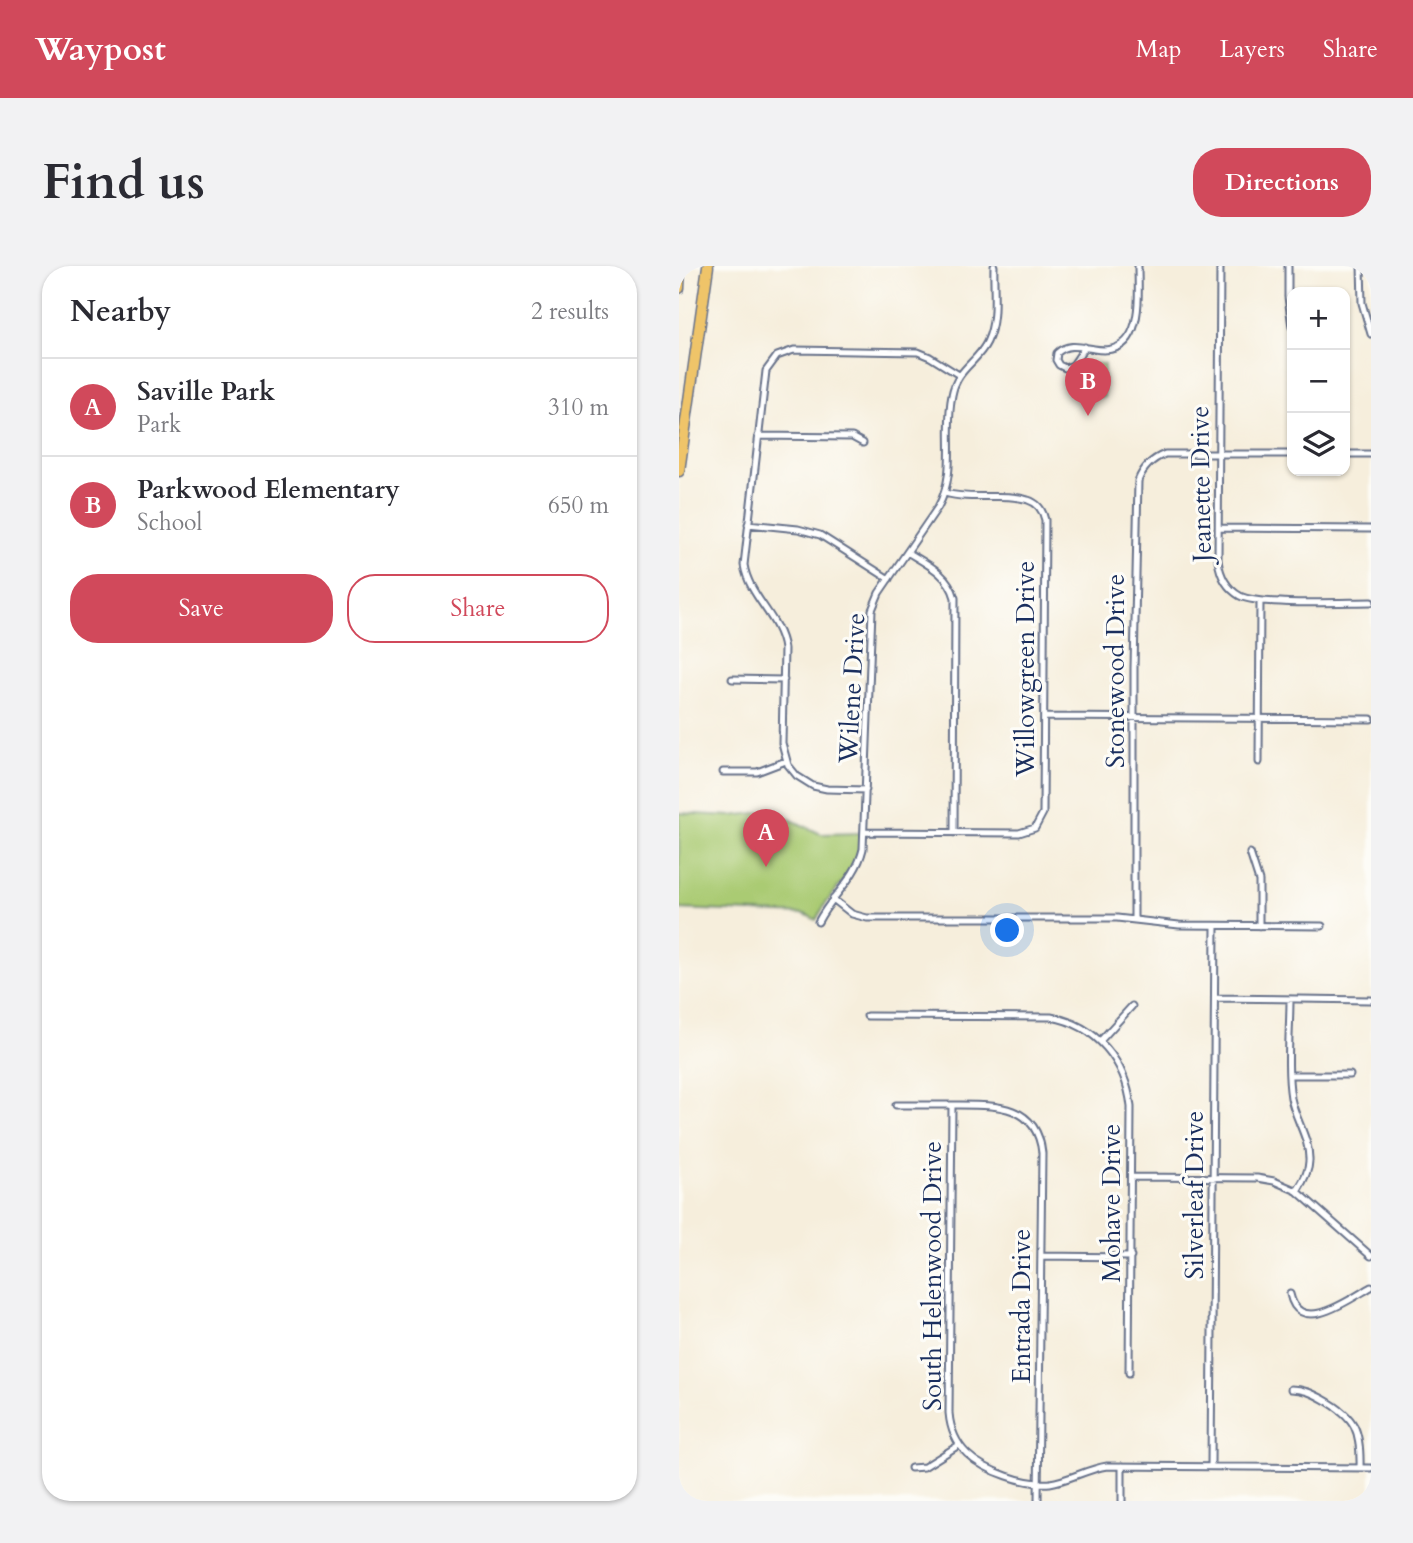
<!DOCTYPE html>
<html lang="en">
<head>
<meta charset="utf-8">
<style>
	:root { --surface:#fff; --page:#f2f2f3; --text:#2b2b33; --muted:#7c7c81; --line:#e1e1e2; --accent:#d1495b }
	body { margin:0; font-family:Cardo,serif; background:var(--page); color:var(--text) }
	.controls { position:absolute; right:21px; top:21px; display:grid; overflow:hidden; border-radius:14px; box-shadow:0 2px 5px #0004 }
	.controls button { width:63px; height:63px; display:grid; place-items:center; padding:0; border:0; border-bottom:2px solid var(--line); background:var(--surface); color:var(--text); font:35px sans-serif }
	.you { position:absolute; left:329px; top:665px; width:24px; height:24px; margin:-18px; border:5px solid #fff; border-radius:50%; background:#1a73e8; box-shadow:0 0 0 10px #1a73e833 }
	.badge { display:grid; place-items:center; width:46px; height:46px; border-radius:50%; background:var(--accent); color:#fff; font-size:23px; font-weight:700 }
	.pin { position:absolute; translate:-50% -58px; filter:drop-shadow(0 2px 4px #0008) }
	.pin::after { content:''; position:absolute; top:37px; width:24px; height:21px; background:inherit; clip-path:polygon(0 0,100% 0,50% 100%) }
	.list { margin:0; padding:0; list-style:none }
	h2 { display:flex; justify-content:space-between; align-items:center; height:91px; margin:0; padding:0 28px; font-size:30px }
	h2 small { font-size:23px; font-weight:400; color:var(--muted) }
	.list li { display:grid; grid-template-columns:46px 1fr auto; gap:21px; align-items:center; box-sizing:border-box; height:98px; padding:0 28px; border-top:2px solid var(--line) }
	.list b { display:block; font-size:26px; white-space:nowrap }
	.list p { margin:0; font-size:23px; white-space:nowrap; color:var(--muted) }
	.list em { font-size:23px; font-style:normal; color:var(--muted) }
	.actions { display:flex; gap:14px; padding:21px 28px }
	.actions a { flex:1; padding:16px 0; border:2px solid var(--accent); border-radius:28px; text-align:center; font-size:24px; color:var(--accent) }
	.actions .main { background:var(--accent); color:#fff }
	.icon { flex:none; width:38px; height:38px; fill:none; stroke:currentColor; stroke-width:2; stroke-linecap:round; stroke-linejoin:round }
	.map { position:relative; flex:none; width:692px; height:1235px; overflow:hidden; border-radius:28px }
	header { display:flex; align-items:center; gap:42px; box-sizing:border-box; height:98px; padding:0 35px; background:var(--accent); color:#fff }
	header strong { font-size:33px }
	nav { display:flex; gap:38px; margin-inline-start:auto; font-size:24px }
	.intro { display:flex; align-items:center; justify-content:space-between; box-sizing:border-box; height:168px; padding:0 42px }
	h1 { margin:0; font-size:49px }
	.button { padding:18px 32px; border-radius:28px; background:var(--accent); color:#fff; font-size:24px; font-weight:700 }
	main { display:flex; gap:42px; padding:0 42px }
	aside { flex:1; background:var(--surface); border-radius:28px; box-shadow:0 2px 5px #0004 }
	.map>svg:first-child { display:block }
	.park { fill:#aacb73; stroke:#627d68; stroke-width:2 }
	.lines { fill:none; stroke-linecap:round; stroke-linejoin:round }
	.minor-casing { stroke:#68728a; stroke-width:9 }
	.motorway-casing { stroke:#68728a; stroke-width:13 }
	.minor { stroke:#fff; stroke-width:5 }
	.motorway { stroke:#efc469; stroke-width:10 }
	.labels { text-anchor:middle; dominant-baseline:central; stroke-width:6; stroke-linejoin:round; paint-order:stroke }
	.street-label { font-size:26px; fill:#1b2f5e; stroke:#fdfcf7 }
</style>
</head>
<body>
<header>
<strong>Waypost</strong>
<nav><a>Map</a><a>Layers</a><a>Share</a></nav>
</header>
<div class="intro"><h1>Find us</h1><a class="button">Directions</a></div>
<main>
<aside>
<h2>Nearby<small>2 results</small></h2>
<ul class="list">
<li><span class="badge">A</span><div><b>Saville Park</b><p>Park</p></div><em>310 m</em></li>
<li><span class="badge">B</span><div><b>Parkwood Elementary</b><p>School</p></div><em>650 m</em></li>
</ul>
<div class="actions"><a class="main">Save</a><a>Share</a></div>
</aside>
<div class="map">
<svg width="692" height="1235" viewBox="0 0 692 1235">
	<rect width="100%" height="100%" fill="#fdfcf7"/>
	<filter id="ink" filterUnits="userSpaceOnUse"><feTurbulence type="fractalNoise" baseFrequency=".0143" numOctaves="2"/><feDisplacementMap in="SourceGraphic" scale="14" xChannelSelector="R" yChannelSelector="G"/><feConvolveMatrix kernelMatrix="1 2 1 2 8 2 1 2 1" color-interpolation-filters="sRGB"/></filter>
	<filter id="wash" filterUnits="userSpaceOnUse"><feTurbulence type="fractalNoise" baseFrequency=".00686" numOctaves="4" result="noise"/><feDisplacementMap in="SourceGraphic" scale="28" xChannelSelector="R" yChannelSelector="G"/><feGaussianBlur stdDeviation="1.57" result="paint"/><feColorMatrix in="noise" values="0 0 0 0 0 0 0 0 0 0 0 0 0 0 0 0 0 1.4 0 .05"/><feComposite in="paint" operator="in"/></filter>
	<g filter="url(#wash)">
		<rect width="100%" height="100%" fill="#f6eedc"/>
		<path class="park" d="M 407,98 L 425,98 L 425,131 L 407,131 Z
			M 93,545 L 142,568 L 183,567 C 179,609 154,620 137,654 L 126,648 L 0,643 L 0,547 L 52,550 Z"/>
	</g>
	<g filter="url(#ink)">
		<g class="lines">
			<defs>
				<path id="minor" d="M 541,0 L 539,294 C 541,310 547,322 561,330 C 581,340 665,336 692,336
					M 609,0 L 609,31 L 613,61
					M 682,0 L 683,37 L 692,68
					M 406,81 L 394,99 L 386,102 L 380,99 L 377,94 L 378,87 C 389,77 401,81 415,83 C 466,92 459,32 459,0
					M 79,170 L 173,171 L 184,177
					M 666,188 L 692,188
					M 69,258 L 119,263 L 141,269 L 210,313
					M 539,262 L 692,263
					M 228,286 C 248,298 270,308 276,332 L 275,567
					M 53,413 L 105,414
					M 365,451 L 692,453
					M 580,496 L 581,335
					M 44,506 L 78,506 L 107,495
					M 187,524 L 148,523 L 134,520 L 118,510 L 109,499 L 103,477 L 105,383 C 101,351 70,331 65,299 L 87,105 L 98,90 L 115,84 L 239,86 L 251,91 L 280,109
					M 186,566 L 340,567 L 356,562 L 364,547 L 366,254 C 364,245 359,237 349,234 C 325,226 293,235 266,227
					M 571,587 L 580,615 L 580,660
					M 154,633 L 173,648 L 188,652 L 438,652 L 500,659 L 643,660
					M 455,653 L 455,402 L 459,215 C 464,202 473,193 486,188 L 613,188
					M 139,656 C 152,630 177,613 184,583 L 193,344 L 200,327 L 259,241 C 279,205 265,167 273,129 C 278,102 298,97 308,76 C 319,53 314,24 315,0
					M 536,732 L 692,734
					M 611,733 C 611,765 607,801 612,832 C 616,853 631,873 630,895 C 630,906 624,916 618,925
					M 188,750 L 372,751 C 418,759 447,796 452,841 L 450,1107
					M 422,774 L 453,740
					M 611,809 L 671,809
					M 217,839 C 237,839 258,839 278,839 C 317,839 358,838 363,887 L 359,1235
					M 273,839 L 270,1147 C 273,1183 296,1199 328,1210 C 342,1215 356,1218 371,1217 C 391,1214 408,1203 428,1200 L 692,1202
					M 452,911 L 578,912 L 595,915 L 618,925 L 692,990
					M 362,990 L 452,991
					M 611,1028 C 620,1071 671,1033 692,1021
					M 612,1123 C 624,1123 633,1127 644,1133 C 677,1151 682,1165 681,1202
					M 532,1200 L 536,660
					M 232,1202 L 245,1201 L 280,1179
					M 443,1235 L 443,1200"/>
				<path id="motorway" d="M 0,22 L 1,0
					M 0,205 L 29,0"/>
			</defs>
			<use href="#minor" class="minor-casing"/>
			<use href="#motorway" class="motorway-casing"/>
			<use href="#minor" class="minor"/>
			<use href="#motorway" class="motorway"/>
		</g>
	</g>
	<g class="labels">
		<g class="street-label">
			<text transform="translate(522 218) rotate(-91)">Jeanette Drive</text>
			<text transform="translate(346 403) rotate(-90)">Willowgreen Drive</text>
			<text transform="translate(436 405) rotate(-90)">Stonewood Drive</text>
			<text transform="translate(173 422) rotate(-87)">Wilene Drive</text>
			<text transform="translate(515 929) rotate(-90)">Silverleaf Drive</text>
			<text transform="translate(432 937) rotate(-90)">Mohave Drive</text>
			<text transform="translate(253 1010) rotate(-90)">South Helenwood Drive</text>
			<text transform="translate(342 1040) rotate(-90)">Entrada Drive</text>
		</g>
	</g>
</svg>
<div class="controls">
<button>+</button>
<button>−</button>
<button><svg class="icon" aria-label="layers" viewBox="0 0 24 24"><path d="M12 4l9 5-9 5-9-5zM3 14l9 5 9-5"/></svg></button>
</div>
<div class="you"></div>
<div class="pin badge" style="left:87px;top:601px">A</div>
<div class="pin badge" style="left:409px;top:150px">B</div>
</div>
</main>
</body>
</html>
